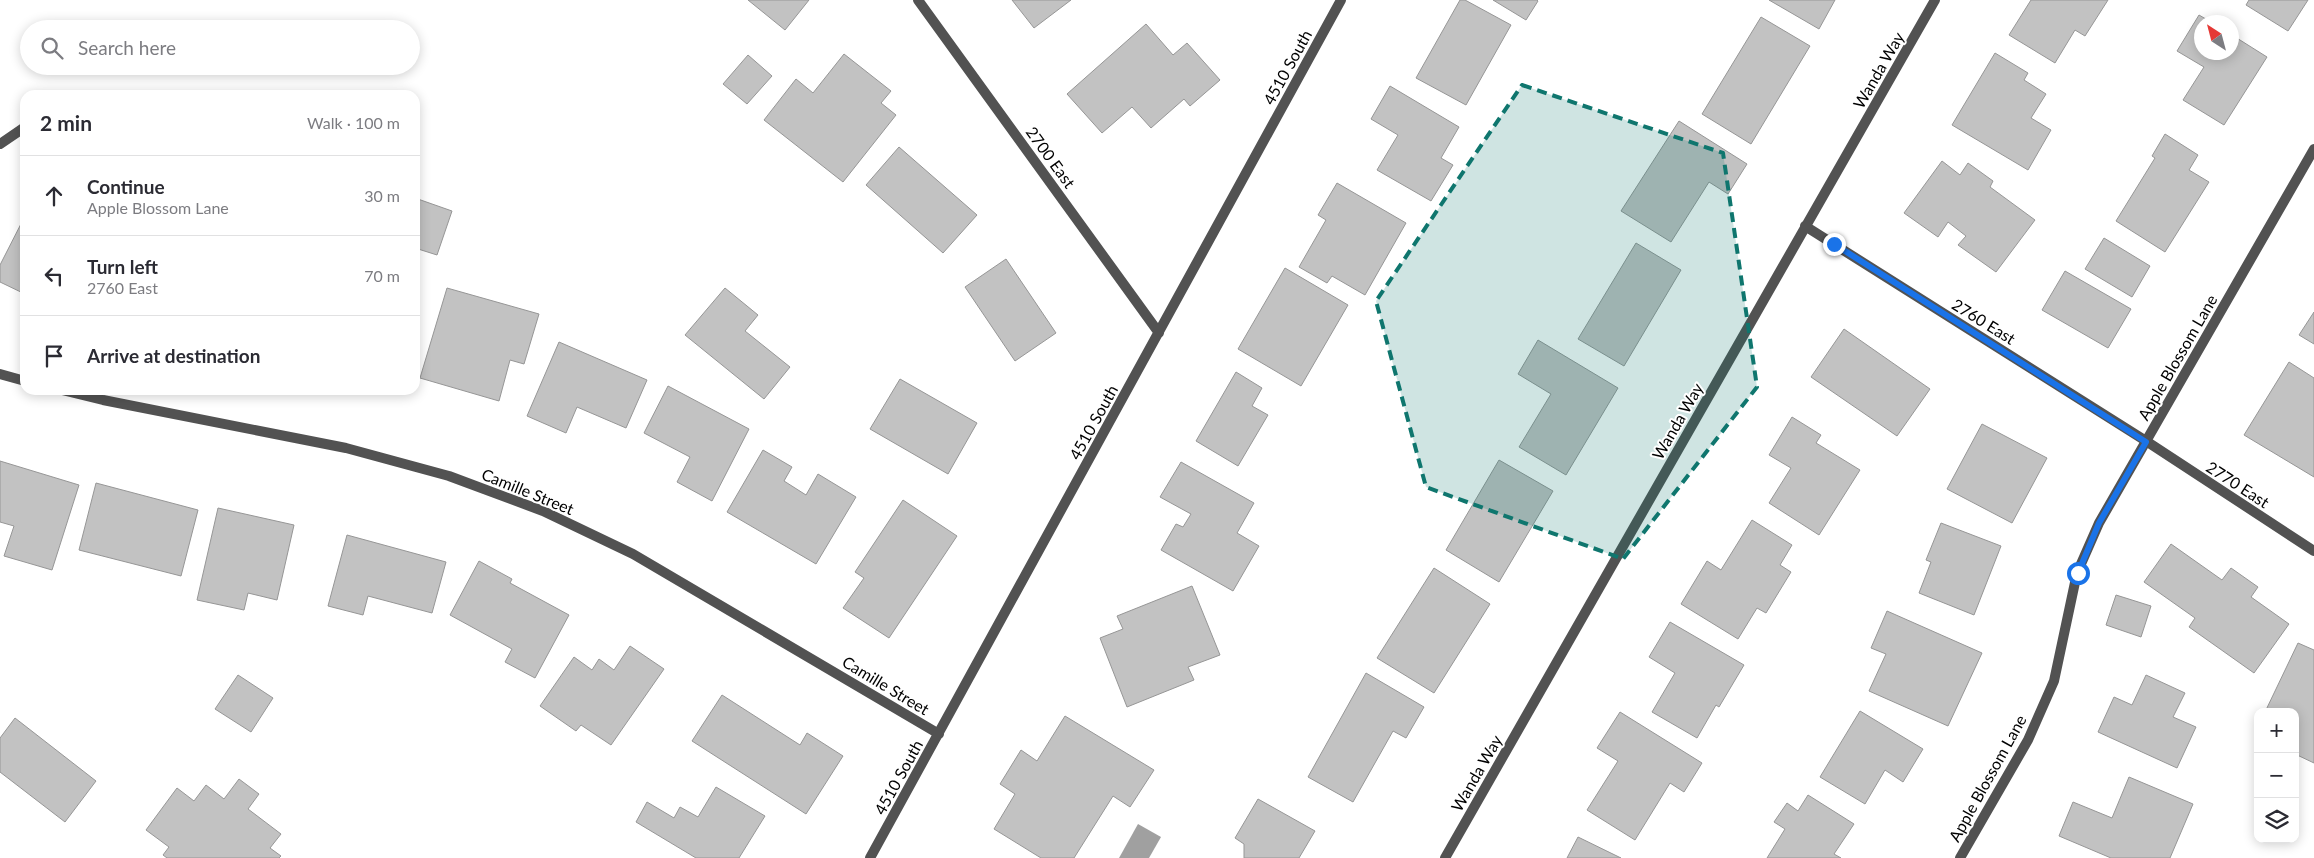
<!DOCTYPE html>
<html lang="en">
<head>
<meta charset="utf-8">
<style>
	:root { --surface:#fff; --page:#f7f7f7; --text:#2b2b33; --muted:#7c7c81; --line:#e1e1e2 }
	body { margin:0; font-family:Lato,sans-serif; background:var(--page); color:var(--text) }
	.controls { position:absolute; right:15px; bottom:15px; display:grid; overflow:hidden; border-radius:10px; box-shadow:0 2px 12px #0003 }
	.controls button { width:45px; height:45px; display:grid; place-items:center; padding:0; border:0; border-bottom:1px solid var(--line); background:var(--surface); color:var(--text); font:25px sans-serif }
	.compass { position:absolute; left:2194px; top:15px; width:45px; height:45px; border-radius:50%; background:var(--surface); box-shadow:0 2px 12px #0003; rotate:324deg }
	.stop { position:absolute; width:15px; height:15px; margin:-11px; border:4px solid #1a73e8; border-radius:50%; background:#fff }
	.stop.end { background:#1a73e8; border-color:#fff; box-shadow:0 1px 5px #0008 }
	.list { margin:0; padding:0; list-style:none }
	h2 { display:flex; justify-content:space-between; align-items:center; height:65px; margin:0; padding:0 20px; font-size:21px }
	h2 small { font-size:16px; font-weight:400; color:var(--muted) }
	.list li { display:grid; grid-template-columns:32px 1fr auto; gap:15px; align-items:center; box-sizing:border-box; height:80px; padding:0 20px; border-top:1px solid var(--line) }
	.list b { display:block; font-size:19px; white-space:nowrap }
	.list p { margin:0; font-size:16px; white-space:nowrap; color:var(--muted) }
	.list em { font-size:16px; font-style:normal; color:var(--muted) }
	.icon { flex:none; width:28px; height:28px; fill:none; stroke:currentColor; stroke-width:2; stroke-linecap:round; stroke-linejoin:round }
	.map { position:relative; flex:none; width:2314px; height:858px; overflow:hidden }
	.search { position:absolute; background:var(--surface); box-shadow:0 2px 12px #0003; left:20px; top:20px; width:400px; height:55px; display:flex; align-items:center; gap:12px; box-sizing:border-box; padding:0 18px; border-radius:28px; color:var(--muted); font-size:19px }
	.panel { position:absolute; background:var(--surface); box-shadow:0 2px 12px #0003; left:20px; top:90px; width:400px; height:305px; border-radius:15px }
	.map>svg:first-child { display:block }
	.water { fill:#a0a0a0 }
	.building { fill:#c2c2c2; stroke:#969696 }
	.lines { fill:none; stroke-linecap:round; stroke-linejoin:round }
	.minor { stroke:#525252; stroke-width:10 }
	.route { stroke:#1a73e8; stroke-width:6 }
	.marked { fill:#0f766e; fill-opacity:0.2; stroke:#0f766e; stroke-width:4; stroke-dasharray:10 6; stroke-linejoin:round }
	.labels { text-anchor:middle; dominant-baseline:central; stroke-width:4; stroke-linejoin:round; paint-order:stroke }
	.street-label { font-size:16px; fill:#000; stroke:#fff }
</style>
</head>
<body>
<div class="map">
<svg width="2314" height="858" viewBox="0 0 2314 858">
	<rect width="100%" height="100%" fill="#fff"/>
	<path class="water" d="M 1138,824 L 1161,837 L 1149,858 L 1119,858 Z"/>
	<path class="building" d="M 748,0 L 809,0 L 785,30 Z
		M 1012,0 L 1071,0 L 1034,28 Z
		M 1460,0 L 1465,0 L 1511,25 L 1466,105 L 1416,78 Z
		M 1493,0 L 1537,0 L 1538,1 L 1526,20 Z
		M 1769,0 L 1835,0 L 1819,29 Z
		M 2031,0 L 2108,0 L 2085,36 L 2075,30 L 2055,63 L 2009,35 Z
		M 2249,0 L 2308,0 L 2288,31 L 2246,5 Z
		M 2199,15 L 2211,22 L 2202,22 L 2202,52 L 2232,52 L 2232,35 L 2267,57 L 2224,125 L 2183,100 L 2204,67 L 2177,51 Z
		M 1761,17 L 1810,46 L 1751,144 L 1702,114 Z
		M 1146,24 L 1173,55 L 1187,43 L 1220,80 L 1190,106 L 1184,99 L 1151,128 L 1132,107 L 1102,133 L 1067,94 Z
		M 1995,53 L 2028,73 L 2024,80 L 2046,94 L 2031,118 L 2051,130 L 2028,170 L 1952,125 Z
		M 844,54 L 891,91 L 881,103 L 896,115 L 843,182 L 764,120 L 796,79 L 813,93 Z
		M 748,55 L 772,76 L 747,104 L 723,84 Z
		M 1390,86 L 1459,127 L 1441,158 L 1453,165 L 1431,201 L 1377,170 L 1398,135 L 1371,119 Z
		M 1679,121 L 1747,164 L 1728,194 L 1709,182 L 1671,242 L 1621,211 Z
		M 2165,134 L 2198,155 L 2189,170 L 2209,182 L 2165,252 L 2116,221 L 2155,158 L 2152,156 Z
		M 899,147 L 977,215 L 943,253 L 866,185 Z
		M 1942,161 L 1960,175 L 1968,163 L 1993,181 L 1990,187 L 2035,220 L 1996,272 L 1958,245 L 1966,236 L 1948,222 L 1938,237 L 1904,213 Z
		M 1337,183 L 1406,223 L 1365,295 L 1332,276 L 1327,283 L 1299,267 L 1326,220 L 1318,215 Z
		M 415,198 L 452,211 L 437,255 L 415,248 Z
		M 25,216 L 25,294 L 0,282 L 0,265 Z
		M 2104,238 L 2150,266 L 2132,297 L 2085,269 Z
		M 1636,243 L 1681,270 L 1624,366 L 1578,339 Z
		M 1006,259 L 1056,333 L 1015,361 L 965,287 Z
		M 1285,268 L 1348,305 L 1301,386 L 1238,349 Z
		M 2065,271 L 2131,309 L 2108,348 L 2042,310 Z
		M 447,288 L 539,314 L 524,364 L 510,360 L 499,401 L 420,378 Z
		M 725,288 L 758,315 L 745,331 L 790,367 L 764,399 L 685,335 Z
		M 2314,312 L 2314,344 L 2299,335 Z
		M 1844,329 L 1930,389 L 1897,436 L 1811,377 Z
		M 1538,340 L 1618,388 L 1566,475 L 1519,447 L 1551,394 L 1518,374 Z
		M 559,342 L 647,380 L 626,428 L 577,407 L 566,433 L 527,416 Z
		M 2289,362 L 2314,378 L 2314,477 L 2244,435 Z
		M 1236,372 L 1262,388 L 1252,406 L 1268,415 L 1238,466 L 1196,441 Z
		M 900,379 L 977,423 L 948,474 L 870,429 Z
		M 668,386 L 749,429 L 712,501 L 677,482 L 690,457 L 644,433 Z
		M 1792,417 L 1821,435 L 1816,443 L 1860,470 L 1819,535 L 1769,503 L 1791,468 L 1769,455 Z
		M 1982,424 L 2047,458 L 2012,523 L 1947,489 Z
		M 763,450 L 792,467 L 784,481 L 806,495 L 818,474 L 856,497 L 816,564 L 727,512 Z
		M 1499,460 L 1553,491 L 1499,582 L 1446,550 Z
		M 0,461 L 79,485 L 52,570 L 4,556 L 14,526 L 0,522 Z
		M 1181,462 L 1254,503 L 1237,533 L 1259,546 L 1233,591 L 1161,550 L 1176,524 L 1183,527 L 1191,514 L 1160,497 Z
		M 96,483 L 198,510 L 181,576 L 79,550 Z
		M 903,500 L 957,536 L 889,638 L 843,608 L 864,578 L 855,572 Z
		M 218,508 L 294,525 L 277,600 L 248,593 L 244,610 L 197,600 Z
		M 1752,520 L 1792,545 L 1780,565 L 1791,572 L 1766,613 L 1757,608 L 1738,639 L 1681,604 L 1707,561 L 1721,570 Z
		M 1941,523 L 2001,546 L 1974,615 L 1919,593 L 1931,562 L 1926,560 Z
		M 347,535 L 446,562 L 432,613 L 368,596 L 363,615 L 328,606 Z
		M 2171,544 L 2222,580 L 2231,568 L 2258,587 L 2251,597 L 2289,624 L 2254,673 L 2189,627 L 2195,618 L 2144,582 Z
		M 479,561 L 512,579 L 510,583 L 569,615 L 535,678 L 505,662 L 512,649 L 450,615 Z
		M 1434,568 L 1490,604 L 1434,693 L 1377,658 Z
		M 1192,586 L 1220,655 L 1188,667 L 1194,680 L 1127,707 L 1100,638 L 1123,629 L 1117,616 Z
		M 2116,595 L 2151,606 L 2141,637 L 2106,625 Z
		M 1887,611 L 1982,653 L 1948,726 L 1869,691 L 1886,654 L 1871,648 Z
		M 1670,622 L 1744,665 L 1719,707 L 1716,705 L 1697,738 L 1652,712 L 1675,673 L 1649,657 Z
		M 2298,643 L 2314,650 L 2314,763 L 2295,754 L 2295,712 L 2265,712 Z
		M 630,646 L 664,669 L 611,745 L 581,725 L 576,731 L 540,706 L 574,657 L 592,670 L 599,659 L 614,670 Z
		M 1366,673 L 1424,707 L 1406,738 L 1393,731 L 1353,802 L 1308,777 Z
		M 238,675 L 273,698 L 251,732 L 215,709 Z
		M 2146,675 L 2185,693 L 2173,717 L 2196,727 L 2177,768 L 2098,732 L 2114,697 L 2132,705 Z
		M 722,695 L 800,745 L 807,733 L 843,756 L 806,814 L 692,741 Z
		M 1860,711 L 1923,749 L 1903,782 L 1885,770 L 1865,804 L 1820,777 Z
		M 1620,712 L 1702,763 L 1684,792 L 1670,783 L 1635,840 L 1587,810 L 1618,761 L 1597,748 Z
		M 1065,716 L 1154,770 L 1130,807 L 1113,796 L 1074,858 L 1041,858 L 994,829 L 1015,794 L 1000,784 L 1021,750 L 1037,761 Z
		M 15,718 L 96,781 L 65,822 L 0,772 L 0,738 Z
		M 2129,777 L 2193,804 L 2170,858 L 2111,858 L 2059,836 L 2073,802 L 2112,818 Z
		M 239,779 L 259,794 L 248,809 L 281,834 L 270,848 L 281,856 L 279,858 L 167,858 L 163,855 L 169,847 L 146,830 L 177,788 L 194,801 L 206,785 L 224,799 Z
		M 716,787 L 765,816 L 739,858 L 696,858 L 636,822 L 647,802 L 674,818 L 680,807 L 698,817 Z
		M 1808,795 L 1854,824 L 1834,854 L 1841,858 L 1767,858 L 1785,829 L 1774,822 L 1787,803 L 1798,811 Z
		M 1258,799 L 1315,831 L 1299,858 L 1244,858 L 1244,844 L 1235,838 Z
		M 1578,837 L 1621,858 L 1567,858 Z"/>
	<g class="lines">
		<path class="minor" d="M 918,0 L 1159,333
			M 0,144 L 25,127
			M 1805,226 L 2146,441 L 2314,551
			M 0,374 L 25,381
			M 62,390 L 103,400 L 346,448 L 449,476 L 543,511 L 633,554 L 939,734
			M 870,858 L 1341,0
			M 1445,858 L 1935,0
			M 1960,858 L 2028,740 L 2054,681 L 2077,573 L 2099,523 L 2314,149"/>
	</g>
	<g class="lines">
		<path class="route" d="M 1834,244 L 2146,442 L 2099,523 L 2078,573"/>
	</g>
	<path class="marked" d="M 1522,85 L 1723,153 L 1757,387 L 1623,559 L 1426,487 L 1376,301 Z"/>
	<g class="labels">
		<g class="street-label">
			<text transform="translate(1287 67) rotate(-61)">4510 South</text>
			<text transform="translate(1878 70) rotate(-60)">Wanda Way</text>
			<text transform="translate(1051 157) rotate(54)">2700 East</text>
			<text transform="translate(1984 321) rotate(32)">2760 East</text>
			<text transform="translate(2177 357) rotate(-60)">Apple Blossom Lane</text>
			<text transform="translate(1677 421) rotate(-60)">Wanda Way</text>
			<text transform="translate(1093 422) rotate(-61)">4510 South</text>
			<text transform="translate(2238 484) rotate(33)">2770 East</text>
			<text transform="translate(528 491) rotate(22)">Camille Street</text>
			<text transform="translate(886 685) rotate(31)">Camille Street</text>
			<text transform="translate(1476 773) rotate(-60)">Wanda Way</text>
			<text transform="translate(898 777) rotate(-61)">4510 South</text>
			<text transform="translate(1987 778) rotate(-61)">Apple Blossom Lane</text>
		</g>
	</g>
</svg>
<div class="controls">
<button>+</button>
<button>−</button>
<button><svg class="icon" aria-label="layers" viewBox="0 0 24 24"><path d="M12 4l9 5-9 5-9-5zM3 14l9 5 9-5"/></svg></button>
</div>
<svg class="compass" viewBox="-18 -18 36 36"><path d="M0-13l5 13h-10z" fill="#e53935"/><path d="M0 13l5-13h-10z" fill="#7c7c81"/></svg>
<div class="stop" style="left:2078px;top:573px"></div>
<div class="stop end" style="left:1834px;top:244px"></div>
<div class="search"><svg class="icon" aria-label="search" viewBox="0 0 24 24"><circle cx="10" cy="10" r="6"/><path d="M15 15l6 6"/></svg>Search here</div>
<section class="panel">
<h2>2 min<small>Walk · 100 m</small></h2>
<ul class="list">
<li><svg class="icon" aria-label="ahead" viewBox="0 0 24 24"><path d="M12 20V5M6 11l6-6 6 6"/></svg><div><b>Continue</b><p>Apple Blossom Lane</p></div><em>30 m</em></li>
<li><svg class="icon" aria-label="left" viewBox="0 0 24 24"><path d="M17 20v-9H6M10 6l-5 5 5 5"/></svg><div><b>Turn left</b><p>2760 East</p></div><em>70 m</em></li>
<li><svg class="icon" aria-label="arrive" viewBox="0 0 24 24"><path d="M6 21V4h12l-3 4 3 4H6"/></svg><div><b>Arrive at destination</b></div></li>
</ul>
</section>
</div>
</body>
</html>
